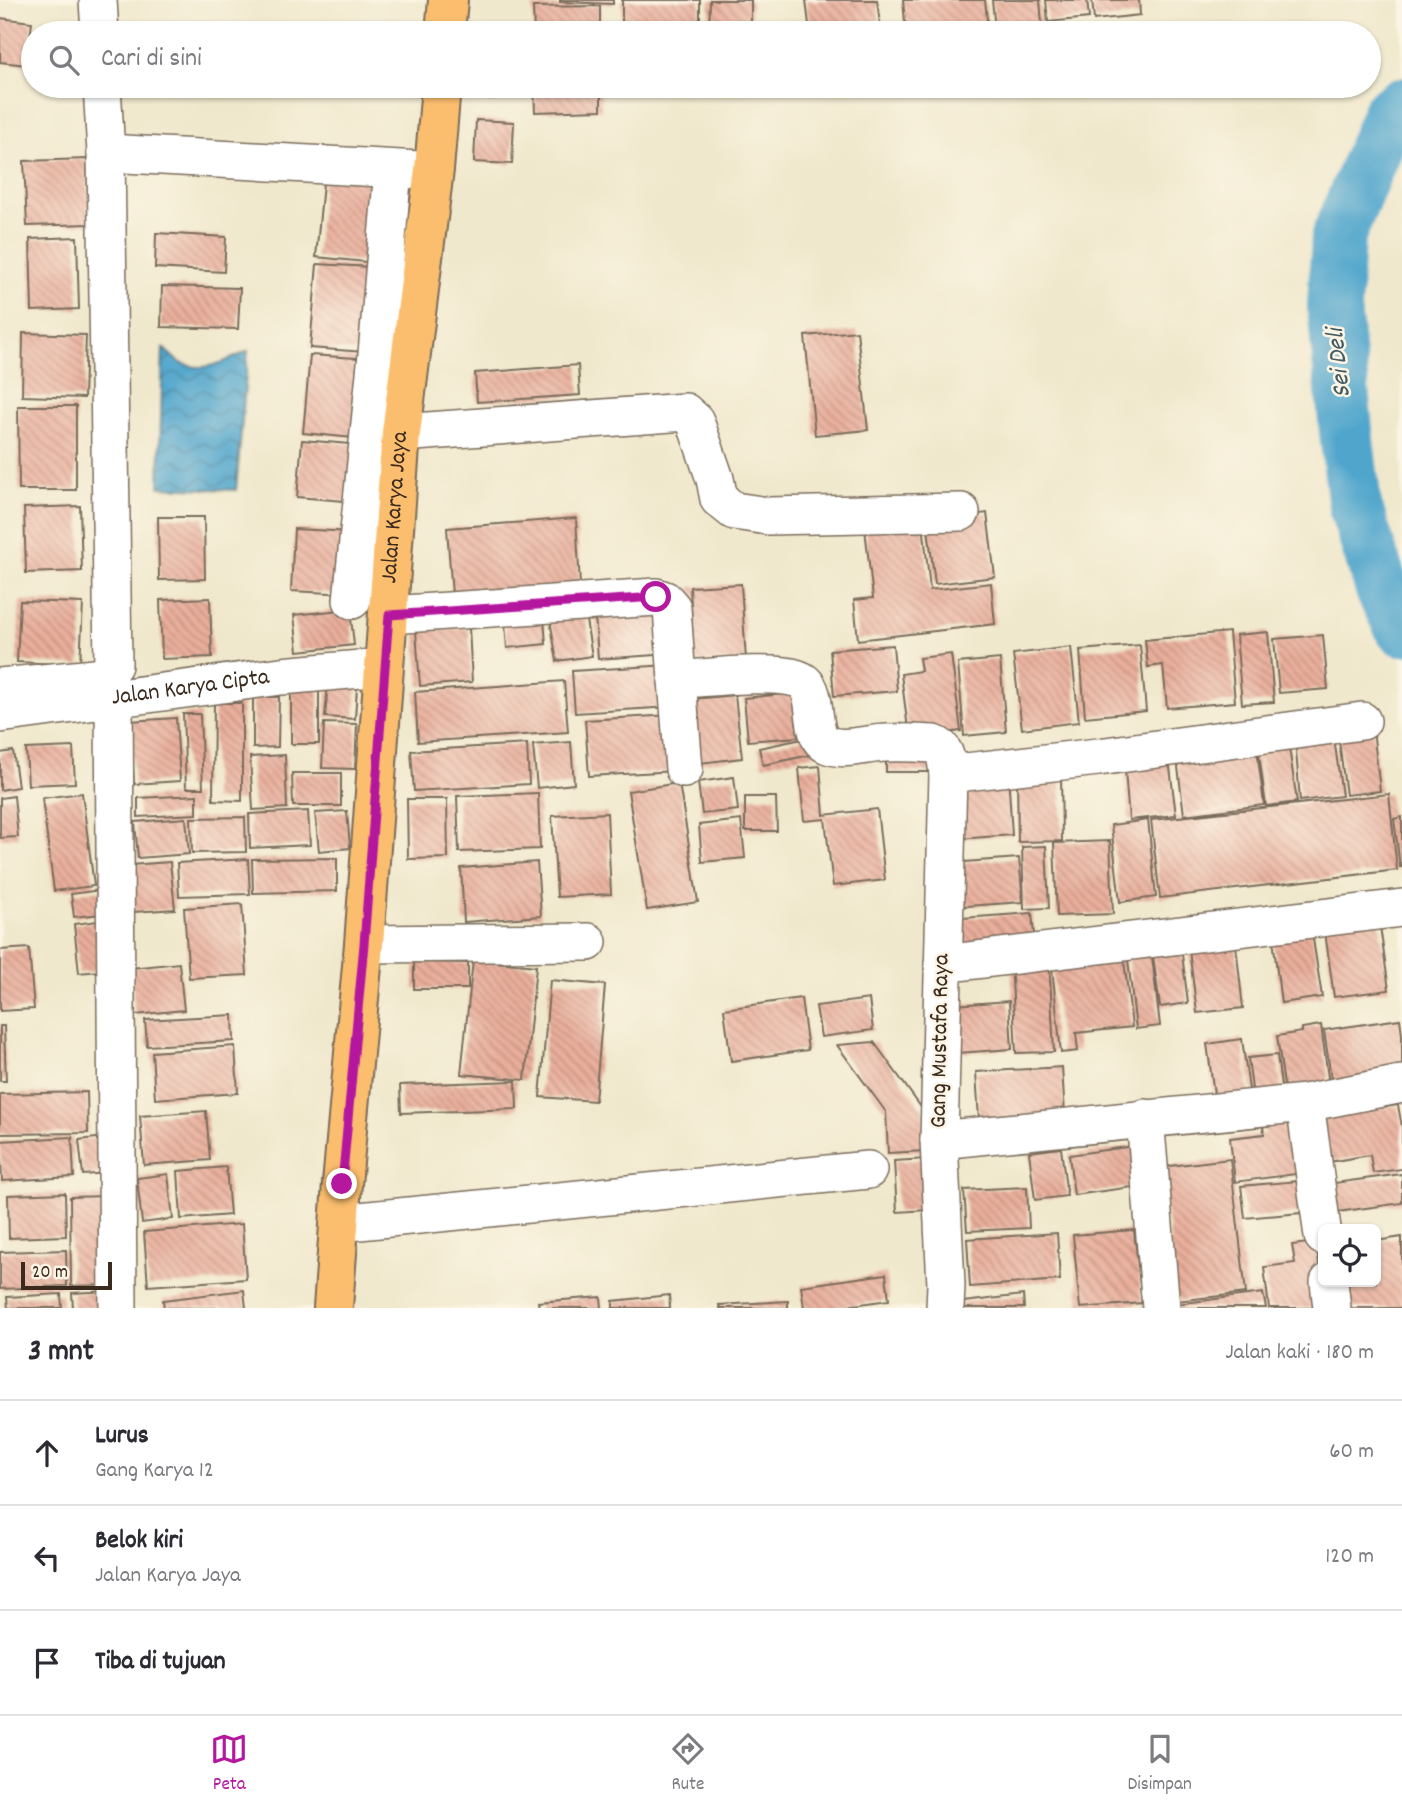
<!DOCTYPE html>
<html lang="id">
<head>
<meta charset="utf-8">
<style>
	:root { --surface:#fff; --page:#f7f7f7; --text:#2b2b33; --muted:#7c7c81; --line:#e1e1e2; --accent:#b5179e }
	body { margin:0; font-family:Dekko,sans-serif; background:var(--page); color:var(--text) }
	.controls { position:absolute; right:21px; bottom:21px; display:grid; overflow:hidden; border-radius:10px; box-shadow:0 2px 5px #0004 }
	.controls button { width:63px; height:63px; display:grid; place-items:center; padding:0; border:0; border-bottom:2px solid var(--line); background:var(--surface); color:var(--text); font:35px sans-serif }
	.scale { position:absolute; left:21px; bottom:18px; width:91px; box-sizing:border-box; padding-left:7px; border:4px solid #3b2a1e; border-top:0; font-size:19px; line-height:24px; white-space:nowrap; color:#3b2a1e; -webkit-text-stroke:5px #fcf5e5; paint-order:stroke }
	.stop { position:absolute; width:21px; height:21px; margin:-16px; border:5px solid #b5179e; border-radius:50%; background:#fff }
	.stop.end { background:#b5179e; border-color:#fff; box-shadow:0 2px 7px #0008 }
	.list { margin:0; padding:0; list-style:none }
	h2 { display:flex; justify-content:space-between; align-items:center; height:91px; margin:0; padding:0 28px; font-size:30px }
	h2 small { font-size:23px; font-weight:400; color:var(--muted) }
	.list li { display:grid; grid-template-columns:46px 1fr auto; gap:21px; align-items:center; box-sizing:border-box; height:105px; padding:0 28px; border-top:2px solid var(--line) }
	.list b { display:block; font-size:26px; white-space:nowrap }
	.list p { margin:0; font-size:23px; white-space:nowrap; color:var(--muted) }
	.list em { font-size:23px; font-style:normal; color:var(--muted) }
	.icon { flex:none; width:38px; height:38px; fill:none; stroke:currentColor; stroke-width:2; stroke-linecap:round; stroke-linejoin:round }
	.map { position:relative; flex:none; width:1402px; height:1308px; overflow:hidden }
	.search { position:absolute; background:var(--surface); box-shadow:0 2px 5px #0004; left:21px; right:21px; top:21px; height:77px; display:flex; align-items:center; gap:18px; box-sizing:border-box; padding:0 24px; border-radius:38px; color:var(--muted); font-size:26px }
	.sheet { height:406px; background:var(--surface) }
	nav { display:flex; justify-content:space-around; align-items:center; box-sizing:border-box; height:98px; border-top:2px solid var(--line); background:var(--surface); font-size:19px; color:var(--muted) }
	nav a { display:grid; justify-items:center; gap:4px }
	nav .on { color:var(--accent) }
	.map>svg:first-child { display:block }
	.water { fill:url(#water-waves); stroke:#466875; stroke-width:2 }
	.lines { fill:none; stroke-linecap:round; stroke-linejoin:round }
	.river { stroke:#50a5cc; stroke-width:54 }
	.building { fill:url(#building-back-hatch) }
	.minor-casing { stroke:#7a6c5b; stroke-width:40 }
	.major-casing { stroke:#7a6c5b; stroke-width:42 }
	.minor { stroke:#fff; stroke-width:37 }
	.major { stroke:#fbbe6e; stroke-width:38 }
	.route { stroke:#b5179e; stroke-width:9 }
	.labels { text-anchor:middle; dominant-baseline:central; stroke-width:5; stroke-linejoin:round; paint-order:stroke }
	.street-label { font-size:24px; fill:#3b2a1e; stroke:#fcf5e5 }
	.water-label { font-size:26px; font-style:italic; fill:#435b64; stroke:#fcf5e5 }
</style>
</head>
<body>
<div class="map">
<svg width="1402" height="1308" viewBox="0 0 1402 1308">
	<defs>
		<pattern id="water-waves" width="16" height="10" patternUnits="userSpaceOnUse" patternTransform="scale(1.75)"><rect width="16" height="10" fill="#50a5cc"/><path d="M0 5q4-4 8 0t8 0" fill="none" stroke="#4487a5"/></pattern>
		<pattern id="building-back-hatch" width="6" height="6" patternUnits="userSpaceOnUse" patternTransform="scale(1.75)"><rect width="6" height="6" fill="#eaaf9c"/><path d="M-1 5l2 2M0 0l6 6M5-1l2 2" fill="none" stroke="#bf8f7f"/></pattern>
	</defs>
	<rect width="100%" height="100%" fill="#fcf5e5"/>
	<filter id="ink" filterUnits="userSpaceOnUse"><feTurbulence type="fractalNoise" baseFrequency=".0143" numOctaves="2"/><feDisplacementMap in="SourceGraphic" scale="14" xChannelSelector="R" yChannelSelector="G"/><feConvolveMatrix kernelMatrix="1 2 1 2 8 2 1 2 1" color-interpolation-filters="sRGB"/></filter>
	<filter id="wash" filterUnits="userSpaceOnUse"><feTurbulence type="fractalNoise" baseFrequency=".00686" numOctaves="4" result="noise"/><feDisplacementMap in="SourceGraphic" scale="28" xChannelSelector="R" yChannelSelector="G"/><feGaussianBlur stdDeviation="1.57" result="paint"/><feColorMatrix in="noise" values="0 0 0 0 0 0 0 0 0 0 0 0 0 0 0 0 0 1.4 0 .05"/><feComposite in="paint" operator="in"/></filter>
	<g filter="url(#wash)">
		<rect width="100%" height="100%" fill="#f0e8cc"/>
		<path class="water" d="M 163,348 C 169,353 175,360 181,363 C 203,374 229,360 248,351 L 236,490 L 159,487 Z"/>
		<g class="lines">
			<path class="river" d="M 1402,104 L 1389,113 L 1338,237 L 1334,307 L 1347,441 L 1355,506 L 1383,592 L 1402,629"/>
		</g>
		<g id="blocks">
			<path class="building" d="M 560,0 L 613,0 L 613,4 L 560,2 Z
				M 622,0 L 700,0 L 700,33 L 622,33 Z
				M 710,0 L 751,0 L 751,33 L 709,33 Z
				M 806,0 L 877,0 L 881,33 L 810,33 Z
				M 903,0 L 985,0 L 988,29 L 946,33 L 906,33 Z
				M 992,0 L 1040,0 L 1042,24 L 995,29 Z
				M 1046,0 L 1087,0 L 1089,18 L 1048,22 Z
				M 1092,0 L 1139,0 L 1140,15 L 1094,20 Z
				M 600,6 L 600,33 L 534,33 L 533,7 Z
				M 0,18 L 32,22 L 27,65 L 0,62 Z
				M 199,28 L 230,28 L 230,33 L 199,33 Z
				M 199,86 L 229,86 L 229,91 L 199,90 Z
				M 259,86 L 302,86 L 301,94 L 258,92 Z
				M 485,86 L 520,86 L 520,97 L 486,99 Z
				M 534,86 L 601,86 L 601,110 L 535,112 Z
				M 476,120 L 514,122 L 512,164 L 474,162 Z
				M 87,159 L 89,224 L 27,226 L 24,161 Z
				M 324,173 L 383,178 L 376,263 L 316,257 Z
				M 156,233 L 226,237 L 224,272 L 155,268 Z
				M 77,237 L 79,309 L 32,311 L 30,239 Z
				M 317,264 L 371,267 L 365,352 L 310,348 Z
				M 162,286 L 240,288 L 238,329 L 161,327 Z
				M 857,331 L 868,430 L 815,435 L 805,336 Z
				M 23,333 L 86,335 L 84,398 L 22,396 Z
				M 310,355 L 371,359 L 364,439 L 303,433 Z
				M 578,365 L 580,395 L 477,402 L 475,373 Z
				M 18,406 L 76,406 L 76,490 L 19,490 Z
				M 302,440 L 362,445 L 356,502 L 297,497 Z
				M 80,506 L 82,571 L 26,573 L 24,508 Z
				M 922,513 L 930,590 L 991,583 L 995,624 L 858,640 L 854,600 L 873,598 L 864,520 Z
				M 987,513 L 995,577 L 935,584 L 927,521 Z
				M 158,517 L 204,517 L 205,579 L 159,580 Z
				M 576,518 L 580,585 L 452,595 L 447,528 Z
				M 294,529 L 353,532 L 350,594 L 291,591 Z
				M 741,584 L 746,660 L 694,663 L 690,587 Z
				M 210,598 L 212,657 L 162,659 L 160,600 Z
				M 20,601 L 83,603 L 80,665 L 17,662 Z
				M 350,609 L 354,645 L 298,651 L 294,615 Z
				M 667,609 L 670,654 L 598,659 L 595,614 Z
				M 585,614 L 592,656 L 557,661 L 550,620 Z
				M 544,619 L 546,644 L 507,648 L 505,624 Z
				M 469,628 L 472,682 L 420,686 L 416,631 Z
				M 1229,632 L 1235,702 L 1167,708 L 1163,665 L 1148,667 L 1145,640 Z
				M 1268,632 L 1274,702 L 1242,704 L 1236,635 Z
				M 1323,635 L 1328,689 L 1279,693 L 1274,639 Z
				M 893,645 L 897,691 L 834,696 L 830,650 Z
				M 1140,645 L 1146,711 L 1085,717 L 1080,650 Z
				M 1071,647 L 1079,722 L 1022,729 L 1013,654 Z
				M 951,654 L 961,731 L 909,737 L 901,674 L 921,671 L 919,658 Z
				M 1000,659 L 1006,732 L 964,736 L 958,663 Z
				M 669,665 L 671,707 L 575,713 L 572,671 Z
				M 564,681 L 568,732 L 418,742 L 415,692 Z
				M 328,684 L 357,686 L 355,719 L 325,717 Z
				M 319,685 L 319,744 L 291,744 L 291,686 Z
				M 794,693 L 798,737 L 748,741 L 744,698 Z
				M 735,695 L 742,758 L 700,763 L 693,699 Z
				M 253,697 L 279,697 L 278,747 L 253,748 Z
				M 214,703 L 242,703 L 242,801 L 213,800 Z
				M 183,714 L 200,714 L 203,788 L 186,788 Z
				M 673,715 L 676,771 L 589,776 L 585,720 Z
				M 176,718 L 180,781 L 134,784 L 130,721 Z
				M 324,723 L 357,724 L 355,769 L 322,768 Z
				M 1373,729 L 1380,791 L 1346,795 L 1338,733 Z
				M 1333,730 L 1342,796 L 1300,801 L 1295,737 Z
				M 1287,733 L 1297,802 L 1266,806 L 1257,738 Z
				M 812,737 L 815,754 L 763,765 L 759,748 Z
				M 1256,741 L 1264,805 L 1184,815 L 1176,751 Z
				M 571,742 L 574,784 L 537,788 L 533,745 Z
				M 527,744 L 529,784 L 414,791 L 411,751 Z
				M 73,747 L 75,783 L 28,785 L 26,749 Z
				M 13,751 L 18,787 L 0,790 L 0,753 Z
				M 1168,752 L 1176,815 L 1129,820 L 1124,758 Z
				M 930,754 L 930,772 L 886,772 L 886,755 Z
				M 285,755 L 287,808 L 253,810 L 250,757 Z
				M 820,766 L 824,815 L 877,809 L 885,880 L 833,886 L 825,819 L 804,821 L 799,768 Z
				M 1061,772 L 1062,841 L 1018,842 L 1017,773 Z
				M 292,773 L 341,773 L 341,806 L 293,806 Z
				M 1008,773 L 1012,835 L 958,839 L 954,777 Z
				M 734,777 L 738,810 L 702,814 L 698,782 Z
				M 679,783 L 698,902 L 647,910 L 628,791 Z
				M 82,793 L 94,886 L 54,891 L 42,798 Z
				M 538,793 L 540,849 L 459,852 L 457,796 Z
				M 1389,794 L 1397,870 L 1160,898 L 1151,820 Z
				M 197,795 L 197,814 L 138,817 L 138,798 Z
				M 14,796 L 18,837 L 0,838 L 0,798 Z
				M 745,797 L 776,797 L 777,831 L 745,831 Z
				M 407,799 L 447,799 L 448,858 L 408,859 Z
				M 308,811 L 310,845 L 250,848 L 249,814 Z
				M 347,811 L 350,848 L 319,851 L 315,813 Z
				M 607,813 L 611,894 L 557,897 L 552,816 Z
				M 245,817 L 246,852 L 192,853 L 191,818 Z
				M 1402,817 L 1402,867 L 1400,867 L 1394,819 Z
				M 186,818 L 189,854 L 138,858 L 135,822 Z
				M 741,820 L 745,858 L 702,862 L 699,825 Z
				M 1148,820 L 1156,897 L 1120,902 L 1111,825 Z
				M 1110,841 L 1113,914 L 1057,916 L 1054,843 Z
				M 1046,846 L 1049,908 L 1024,909 L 1022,847 Z
				M 337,858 L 337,891 L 253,893 L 252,859 Z
				M 1019,858 L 1023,902 L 953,907 L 950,863 Z
				M 248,859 L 250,894 L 179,896 L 177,863 Z
				M 170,862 L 175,909 L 134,912 L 130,865 Z
				M 537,862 L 541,916 L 464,922 L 461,868 Z
				M 108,889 L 111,913 L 74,917 L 71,894 Z
				M 242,904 L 247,975 L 189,978 L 184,908 Z
				M 1032,913 L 1035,945 L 951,951 L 949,919 Z
				M 1379,919 L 1389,990 L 1334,997 L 1324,925 Z
				M 105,920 L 110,970 L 79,973 L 74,924 Z
				M 1311,926 L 1322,997 L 1281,1003 L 1272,931 Z
				M 1235,936 L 1243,1008 L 1197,1013 L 1188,942 Z
				M 1181,946 L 1188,1003 L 1160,1007 L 1152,949 Z
				M 29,948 L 34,1009 L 0,1011 L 0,950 Z
				M 1151,948 L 1160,1026 L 1136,1029 L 1127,951 Z
				M 1123,951 L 1132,1027 L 1076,1033 L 1078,1051 L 1061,1053 L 1051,958 Z
				M 1049,958 L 1054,1052 L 1016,1053 L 1011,961 Z
				M 473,960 L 536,966 L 525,1080 L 461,1074 Z
				M 414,962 L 468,963 L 468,989 L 414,989 Z
				M 179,963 L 184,1010 L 135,1015 L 131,968 Z
				M 550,980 L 605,985 L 595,1101 L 540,1097 Z
				M 801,998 L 808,1050 L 731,1061 L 724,1009 Z
				M 869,999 L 873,1030 L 821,1037 L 816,1006 Z
				M 1009,1001 L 1012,1049 L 958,1053 L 955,1005 Z
				M 233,1015 L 234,1041 L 147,1046 L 145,1020 Z
				M 1400,1019 L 1402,1034 L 1402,1081 L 1333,1092 L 1324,1030 Z
				M 1321,1025 L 1330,1092 L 1286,1099 L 1277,1036 L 1302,1032 L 1302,1028 Z
				M 0,1026 L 4,1026 L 6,1081 L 0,1081 Z
				M 1242,1039 L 1251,1104 L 1216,1108 L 1207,1044 Z
				M 874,1042 L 923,1110 L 926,1151 L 888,1153 L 886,1112 L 837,1045 Z
				M 235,1046 L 238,1093 L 155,1099 L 152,1052 Z
				M 1277,1055 L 1282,1093 L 1253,1097 L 1248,1058 Z
				M 1062,1067 L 1065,1115 L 979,1120 L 976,1072 Z
				M 516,1081 L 517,1109 L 401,1113 L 400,1085 Z
				M 87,1092 L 88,1133 L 0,1134 L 0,1094 Z
				M 1398,1105 L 1402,1127 L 1402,1169 L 1373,1173 L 1370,1155 L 1329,1162 L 1321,1117 Z
				M 206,1111 L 210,1160 L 144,1165 L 140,1116 Z
				M 1290,1122 L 1296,1174 L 1235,1182 L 1230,1138 L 1264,1134 L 1263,1126 Z
				M 72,1137 L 74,1177 L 2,1181 L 0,1141 Z
				M 105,1137 L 108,1173 L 83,1175 L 79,1140 Z
				M 1134,1146 L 1140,1186 L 1074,1195 L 1069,1155 Z
				M 1061,1148 L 1067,1196 L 1035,1200 L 1029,1152 Z
				M 926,1159 L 929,1210 L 897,1212 L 894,1161 Z
				M 1230,1159 L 1246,1293 L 1177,1301 L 1161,1167 Z
				M 226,1167 L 230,1215 L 181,1219 L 178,1171 Z
				M 168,1174 L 173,1219 L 142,1223 L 137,1178 Z
				M 1402,1174 L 1402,1203 L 1337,1212 L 1334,1183 Z
				M 1309,1180 L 1312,1212 L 1245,1218 L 1241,1186 Z
				M 1027,1187 L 1029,1228 L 967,1231 L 964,1190 Z
				M 65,1193 L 66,1236 L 9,1238 L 8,1195 Z
				M 106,1196 L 107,1285 L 71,1286 L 70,1197 Z
				M 242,1224 L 246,1279 L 148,1286 L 144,1232 Z
				M 1134,1230 L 1142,1303 L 1080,1308 L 1073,1235 Z
				M 1057,1233 L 1060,1280 L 970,1287 L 967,1239 Z
				M 1402,1237 L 1402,1308 L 1344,1308 L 1340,1282 L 1376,1282 L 1376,1241 Z
				M 1316,1242 L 1325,1308 L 1269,1308 L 1264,1267 L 1295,1263 L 1292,1245 Z
				M 66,1250 L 67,1286 L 0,1289 L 0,1252 Z
				M 886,1274 L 889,1300 L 833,1308 L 804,1308 L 801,1286 Z
				M 244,1290 L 246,1308 L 164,1308 L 163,1300 Z
				M 110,1291 L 111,1308 L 73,1308 L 72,1293 Z
				M 1263,1293 L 1266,1308 L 1177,1308 L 1176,1304 Z
				M 61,1294 L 62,1308 L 8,1308 L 7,1297 Z
				M 669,1295 L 670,1308 L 613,1308 L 613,1301 Z
				M 1023,1295 L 1024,1308 L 955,1308 L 955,1303 Z
				M 601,1297 L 602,1308 L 539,1308 L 538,1302 Z
				M 788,1301 L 788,1308 L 720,1308 L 719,1305 Z"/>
		</g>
	</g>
	<g filter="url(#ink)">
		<use href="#blocks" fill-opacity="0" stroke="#7a6c5b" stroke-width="2"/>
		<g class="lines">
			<defs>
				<g id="minor">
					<path d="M 98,0 L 100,33"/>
					<path d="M 106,153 L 419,170"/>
					<path d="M 401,433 L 685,412 L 695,421 L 715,479 L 719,499 L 734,511 L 768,516 L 961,512"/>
					<path d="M 352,600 L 377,354 L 393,169"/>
					<path d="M 389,615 L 656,597 L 665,600 L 672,608 L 677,680 C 701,678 788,668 804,682 C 820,696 808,737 828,745 C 846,752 868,743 886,743 C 902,742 918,743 934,744 C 947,748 946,762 948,774 L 939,1140 L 946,1285 L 945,1308"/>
					<path d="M 677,680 L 684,769"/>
					<path d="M 0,687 L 95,678 L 106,675 L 113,665 L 106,153 L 102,86"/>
					<path d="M 114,699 L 118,1308"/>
					<path id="s1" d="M 0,714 L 281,676 L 384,667"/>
					<path d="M 948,774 L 1098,757 L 1362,721"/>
					<path d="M 364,944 L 588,942"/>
					<path d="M 943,964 L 1402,908"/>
					<path d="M 1305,1103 L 1323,1236"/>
					<path d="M 1145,1118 L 1161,1308"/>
					<path d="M 939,1140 L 1305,1103 L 1402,1084"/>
					<path d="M 339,1223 L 868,1170"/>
					<path d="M 1329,1282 L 1332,1308"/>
				</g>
				<g id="major">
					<path d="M 445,33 L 448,0"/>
					<path id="s2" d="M 333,1308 L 342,1184 L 364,944 L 401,433 L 434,170 L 441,86"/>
				</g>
			</defs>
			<use href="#minor" class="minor-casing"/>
			<use href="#major" class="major-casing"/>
			<use href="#minor" class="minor"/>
			<use href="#major" class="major"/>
		</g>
	</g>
	<g class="lines" filter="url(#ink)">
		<path class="route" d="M 342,1184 L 364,944 L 389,615 L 656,597"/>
	</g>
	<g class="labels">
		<g class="street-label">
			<text stroke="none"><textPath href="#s2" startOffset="803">Jalan Karya Jaya</textPath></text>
			<text stroke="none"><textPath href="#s1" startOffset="192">Jalan Karya Cipta</textPath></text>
			<text transform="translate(941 1041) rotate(-89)">Gang Mustafa Raya</text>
		</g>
		<g class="water-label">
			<text transform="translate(1340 363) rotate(-96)">Sei Deli</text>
		</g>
	</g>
</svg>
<div class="controls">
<button><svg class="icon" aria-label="locate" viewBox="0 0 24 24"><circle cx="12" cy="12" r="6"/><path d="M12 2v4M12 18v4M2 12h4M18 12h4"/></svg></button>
</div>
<div class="scale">20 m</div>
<div class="stop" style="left:656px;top:597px"></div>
<div class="stop end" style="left:342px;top:1184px"></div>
<div class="search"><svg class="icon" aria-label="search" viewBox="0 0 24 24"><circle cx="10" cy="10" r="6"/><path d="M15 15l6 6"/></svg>Cari di sini</div>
</div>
<section class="sheet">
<h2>3 mnt<small>Jalan kaki · 180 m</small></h2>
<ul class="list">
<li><svg class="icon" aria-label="ahead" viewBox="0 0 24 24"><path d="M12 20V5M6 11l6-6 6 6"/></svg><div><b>Lurus</b><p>Gang Karya 12</p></div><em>60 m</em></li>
<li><svg class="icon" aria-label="left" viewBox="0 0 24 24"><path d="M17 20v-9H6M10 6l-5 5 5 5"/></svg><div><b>Belok kiri</b><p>Jalan Karya Jaya</p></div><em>120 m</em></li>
<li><svg class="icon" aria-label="arrive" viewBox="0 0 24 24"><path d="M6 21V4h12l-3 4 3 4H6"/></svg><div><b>Tiba di tujuan</b></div></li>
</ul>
</section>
<nav>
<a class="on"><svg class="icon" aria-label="map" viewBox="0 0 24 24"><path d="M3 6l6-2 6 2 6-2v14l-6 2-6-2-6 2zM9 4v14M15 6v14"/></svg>Peta</a>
<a><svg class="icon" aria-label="directions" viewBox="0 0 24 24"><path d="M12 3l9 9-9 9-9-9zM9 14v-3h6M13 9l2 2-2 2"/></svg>Rute</a>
<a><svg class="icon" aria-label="saved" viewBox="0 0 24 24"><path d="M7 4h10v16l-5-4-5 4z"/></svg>Disimpan</a>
</nav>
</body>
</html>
